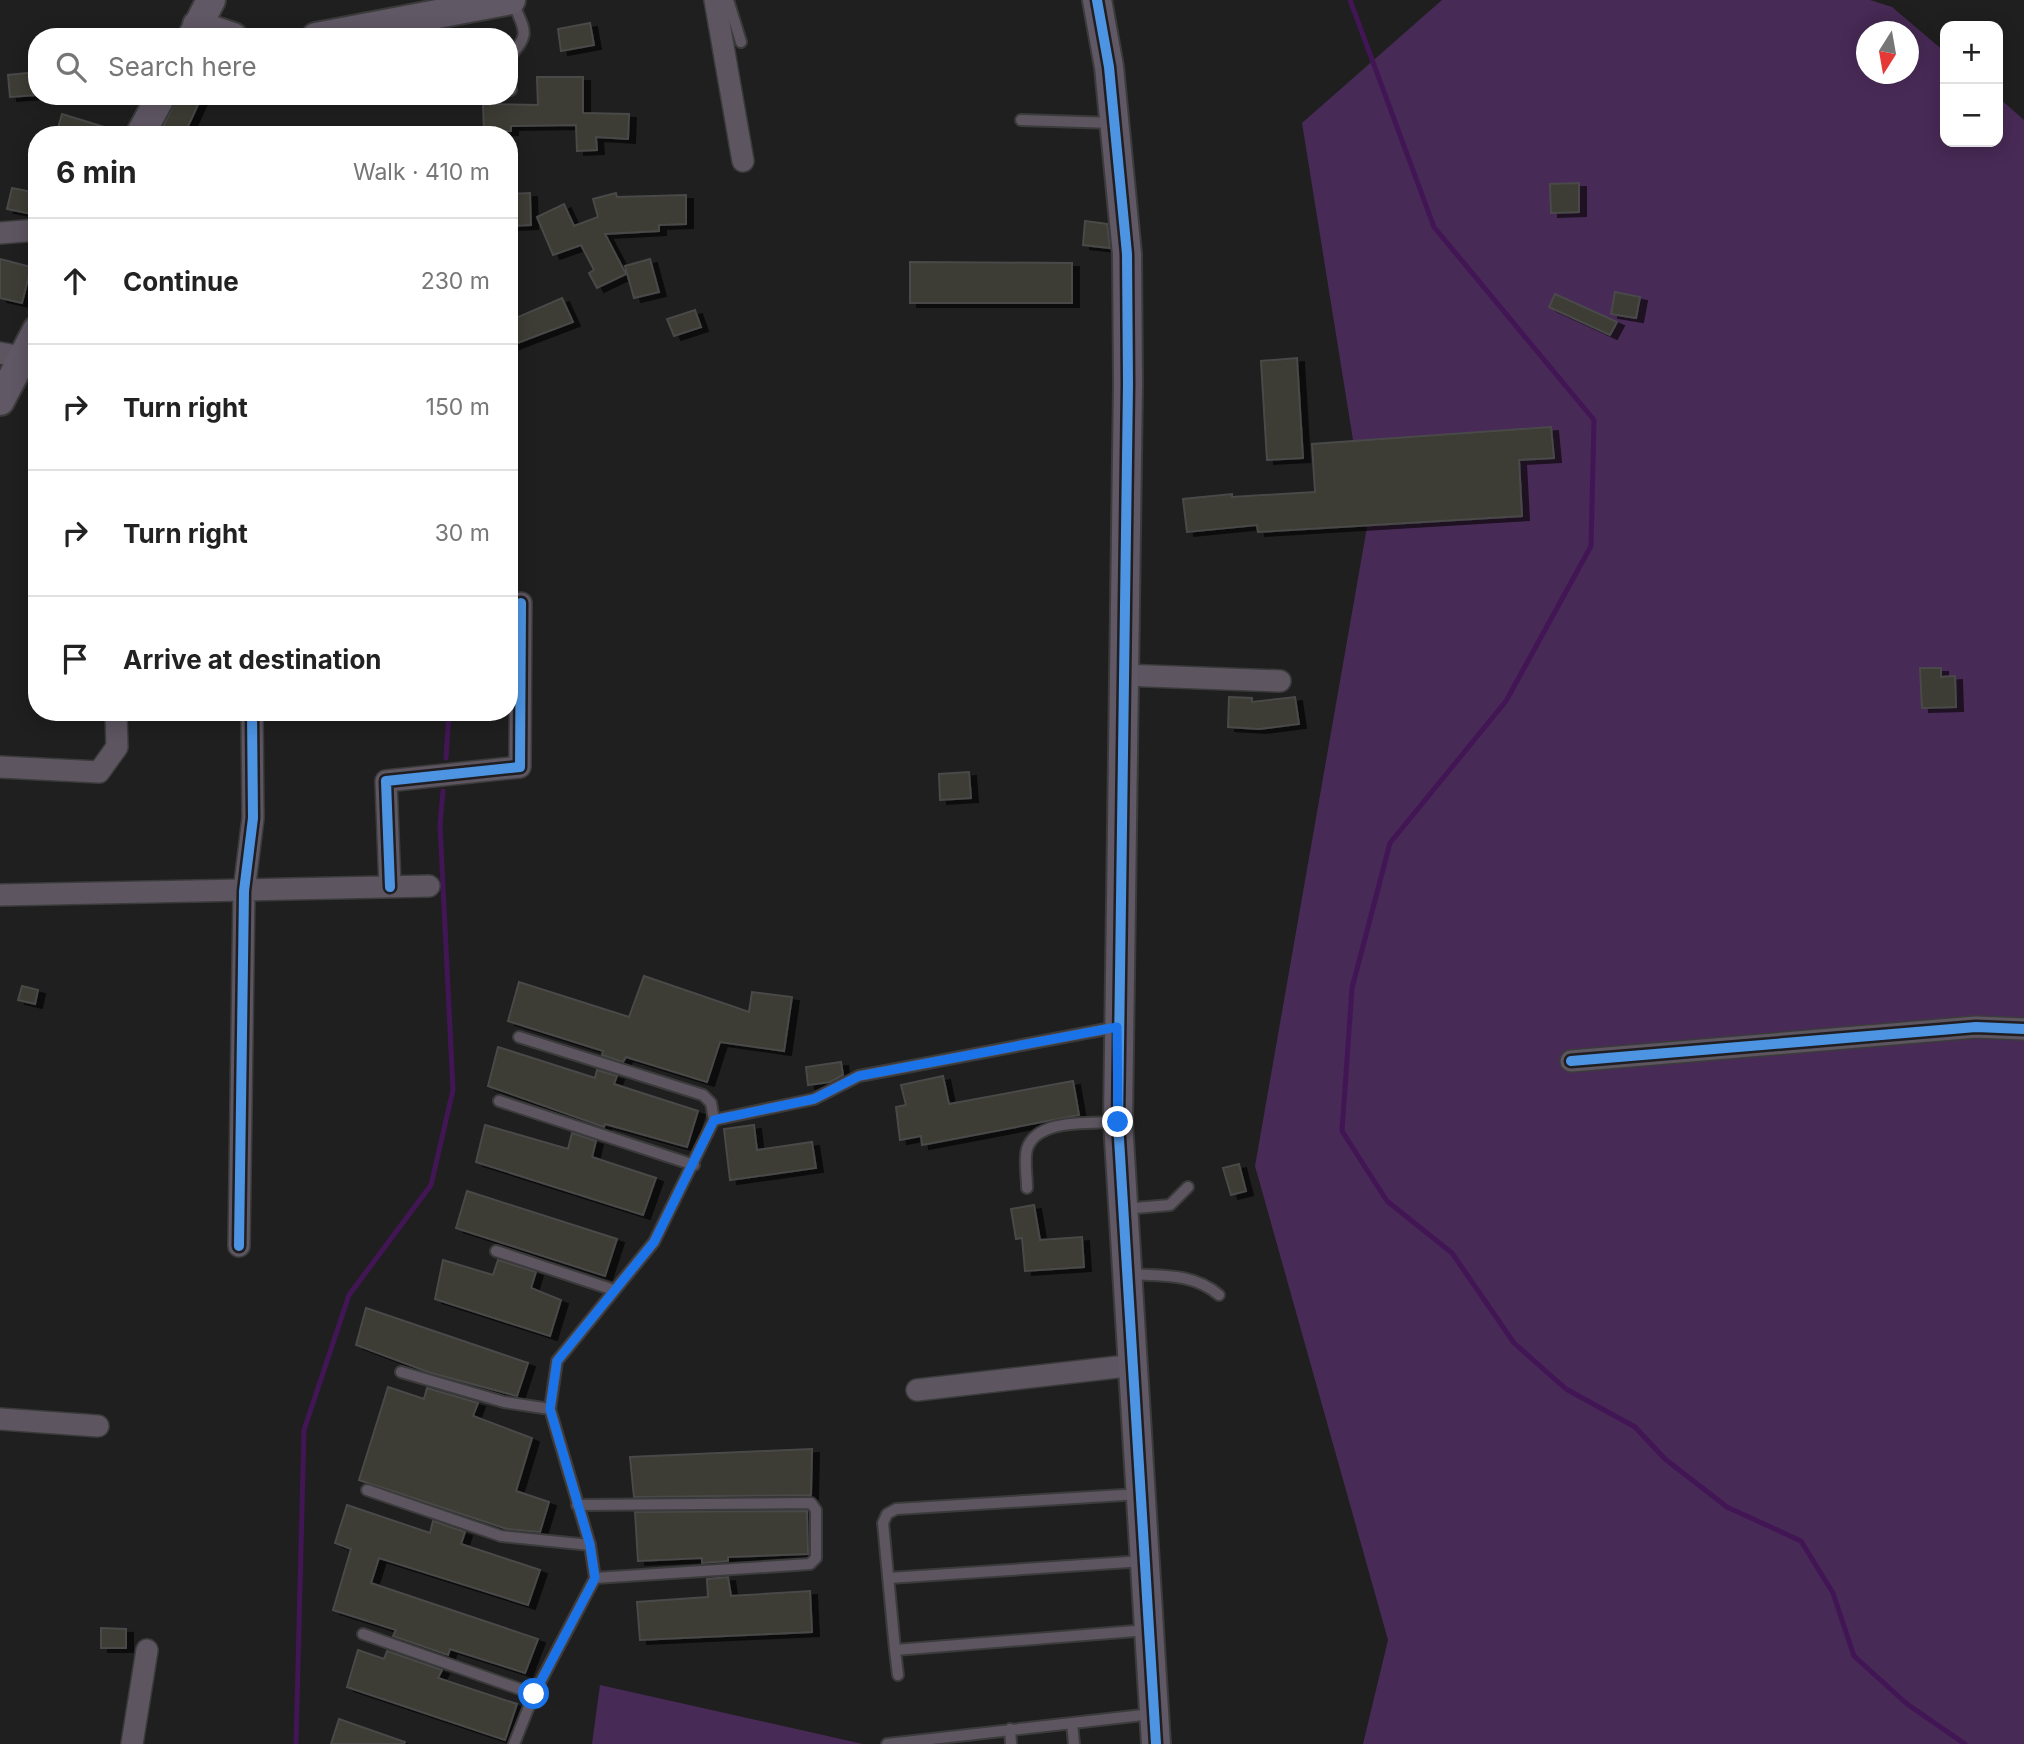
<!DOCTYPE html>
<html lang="en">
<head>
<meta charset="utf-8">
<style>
	:root { --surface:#fff; --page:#f2f2f2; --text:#222; --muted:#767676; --line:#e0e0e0 }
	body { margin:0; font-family:Inter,sans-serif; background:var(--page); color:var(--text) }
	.controls { position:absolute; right:21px; top:21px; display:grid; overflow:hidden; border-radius:14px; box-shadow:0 4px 18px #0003 }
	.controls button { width:63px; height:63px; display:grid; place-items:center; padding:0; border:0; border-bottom:2px solid var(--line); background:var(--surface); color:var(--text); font:35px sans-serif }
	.compass { position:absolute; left:1856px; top:21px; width:63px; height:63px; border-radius:50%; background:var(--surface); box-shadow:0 4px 18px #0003; rotate:191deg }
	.stop { position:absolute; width:21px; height:21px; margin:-16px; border:5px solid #1a73e8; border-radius:50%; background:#fff }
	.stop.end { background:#1a73e8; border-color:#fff; box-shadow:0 2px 7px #0008 }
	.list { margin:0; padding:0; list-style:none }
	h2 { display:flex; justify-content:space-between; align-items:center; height:91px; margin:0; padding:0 28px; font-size:30px }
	h2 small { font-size:23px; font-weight:400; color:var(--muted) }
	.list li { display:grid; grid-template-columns:46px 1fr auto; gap:21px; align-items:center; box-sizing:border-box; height:126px; padding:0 28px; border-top:2px solid var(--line) }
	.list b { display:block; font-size:26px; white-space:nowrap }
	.list em { font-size:23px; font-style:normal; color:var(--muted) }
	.icon { flex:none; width:38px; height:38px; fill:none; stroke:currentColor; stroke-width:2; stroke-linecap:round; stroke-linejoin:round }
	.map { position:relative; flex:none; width:2024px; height:1744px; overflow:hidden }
	.search { position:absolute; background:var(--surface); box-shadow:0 4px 18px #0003; left:28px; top:28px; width:490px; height:77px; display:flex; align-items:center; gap:18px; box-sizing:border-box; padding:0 24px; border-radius:28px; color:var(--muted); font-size:26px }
	.panel { position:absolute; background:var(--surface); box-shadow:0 4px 18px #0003; left:28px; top:126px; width:490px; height:595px; border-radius:28px }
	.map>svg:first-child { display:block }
	.green { fill:#482a56; fill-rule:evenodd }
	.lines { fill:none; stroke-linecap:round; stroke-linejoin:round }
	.stream { stroke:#421655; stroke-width:5 }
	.building { fill:#3c3c34; stroke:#494948; stroke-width:2; filter:url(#shadow) }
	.lane-casing { stroke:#3c3b3c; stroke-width:14 }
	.street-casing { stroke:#3c3b3c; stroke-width:24 }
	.secondary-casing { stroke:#3c3b3c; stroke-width:32 }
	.lane { stroke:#5d5661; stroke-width:10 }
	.street { stroke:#5d5661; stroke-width:21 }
	.secondary { stroke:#605865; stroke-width:28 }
	.cycleway-casing { stroke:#201e20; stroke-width:15 }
	.cycleway { stroke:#4d94e3; stroke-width:10 }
	.route { stroke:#1a73e8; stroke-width:9 }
</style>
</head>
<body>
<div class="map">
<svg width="2024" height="1744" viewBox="0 0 2024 1744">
	<defs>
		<filter id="shadow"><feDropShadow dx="7" dy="4" stdDeviation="0" flood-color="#0009"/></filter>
	</defs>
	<rect width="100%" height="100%" fill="#1f1f1f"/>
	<path class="green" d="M 1442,0 L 1870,0 L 1892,7 L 1945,52 L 1945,142 L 1998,142 L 1998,97 L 2024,120 L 2024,1744 L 1363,1744 L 1388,1640 L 1255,1166 L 1367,527 L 1302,123 ZM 1867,32 L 1909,32 L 1909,74 L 1867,74 Z
		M 600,1685 L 863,1744 L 592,1744 Z"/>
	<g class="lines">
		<path class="stream" d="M 1350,0 L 1434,227 L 1594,420 L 1591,546 L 1506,701 L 1390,843 L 1352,988 L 1342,1131 L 1387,1201 L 1452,1253 L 1514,1343 L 1566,1389 L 1635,1427 L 1665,1459 L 1727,1507 L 1801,1541 L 1833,1593 L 1854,1656 L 1907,1704 L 1965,1744
			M 446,758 L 449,712
			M 296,1744 L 304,1430 L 349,1295 L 431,1185 L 453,1090 L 440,825 L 443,791"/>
	</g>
	<path class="building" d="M 590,23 L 594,45 L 561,51 L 558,29 Z
		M 37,72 L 37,95 L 10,97 L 8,75 Z
		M 537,77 L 583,77 L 583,113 L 629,114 L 628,139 L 596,137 L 597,150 L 577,151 L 576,125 L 511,126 L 511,131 L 484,132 L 483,104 L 538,105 Z
		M 178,96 L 202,96 L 184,135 L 168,135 L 161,131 Z
		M 62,114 L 117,131 L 116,135 L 56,135 Z
		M 1579,183 L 1579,212 L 1551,213 L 1550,184 Z
		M 12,188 L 37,193 L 37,215 L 7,209 Z
		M 530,193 L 531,225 L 511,226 L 509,194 Z
		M 616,193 L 617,197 L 686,195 L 686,224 L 659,225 L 659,231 L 605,234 L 626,274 L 597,288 L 589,273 L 594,270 L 581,245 L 553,255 L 537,217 L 564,204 L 574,226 L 598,217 L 593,199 Z
		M 1085,221 L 1107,224 L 1110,248 L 1083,245 Z
		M 0,259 L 31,267 L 22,303 L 0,298 Z
		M 650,259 L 659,292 L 634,298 L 625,266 Z
		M 910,262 L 1072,263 L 1072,303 L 910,303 Z
		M 1615,292 L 1640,297 L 1636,318 L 1611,314 Z
		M 1555,294 L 1617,322 L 1610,335 L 1549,307 Z
		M 562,298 L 573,322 L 512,345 L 509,321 Z
		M 695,310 L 701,327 L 674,336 L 667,319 Z
		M 1297,358 L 1303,458 L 1267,460 L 1261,361 Z
		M 1551,427 L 1554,458 L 1519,460 L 1522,516 L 1258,532 L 1257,525 L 1187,532 L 1183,499 L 1232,494 L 1232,497 L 1315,492 L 1312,444 Z
		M 1920,668 L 1941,668 L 1941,677 L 1955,676 L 1956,707 L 1922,708 Z
		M 1229,697 L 1252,698 L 1252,702 L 1295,697 L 1299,724 L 1259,729 L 1228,727 Z
		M 969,772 L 971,798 L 940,800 L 939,774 Z
		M 644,976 L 749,1012 L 752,992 L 792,997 L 784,1051 L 720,1042 L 707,1082 L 626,1057 L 623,1062 L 602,1055 L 603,1051 L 508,1021 L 519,982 L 629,1017 Z
		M 22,986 L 38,990 L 35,1004 L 18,1000 Z
		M 498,1047 L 595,1078 L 597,1070 L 617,1076 L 614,1084 L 698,1111 L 687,1147 L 605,1124 L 604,1127 L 488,1086 Z
		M 841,1062 L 843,1075 L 830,1082 L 808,1085 L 806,1067 Z
		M 943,1076 L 949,1104 L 1073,1081 L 1079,1115 L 922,1145 L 921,1136 L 900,1140 L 896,1107 L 906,1105 L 901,1085 Z
		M 485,1125 L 568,1149 L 572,1133 L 596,1141 L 592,1157 L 656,1178 L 643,1215 L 476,1162 Z
		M 754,1125 L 757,1150 L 812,1142 L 816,1168 L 730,1180 L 724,1129 Z
		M 1239,1164 L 1246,1191 L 1231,1195 L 1223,1168 Z
		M 467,1191 L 617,1239 L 605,1276 L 456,1228 Z
		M 1034,1205 L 1040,1240 L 1082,1237 L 1084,1267 L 1025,1271 L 1022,1238 L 1016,1239 L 1011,1209 Z
		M 443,1260 L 493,1275 L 498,1260 L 536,1272 L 531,1288 L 561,1300 L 550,1336 L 435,1299 Z
		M 366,1308 L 528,1363 L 517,1396 L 431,1373 L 356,1345 Z
		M 388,1387 L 424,1399 L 427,1388 L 478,1403 L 473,1416 L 532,1438 L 516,1491 L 549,1502 L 540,1532 L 507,1529 L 359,1480 Z
		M 812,1449 L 811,1495 L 634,1497 L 630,1457 Z
		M 347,1505 L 430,1533 L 433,1521 L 465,1532 L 461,1544 L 540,1570 L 528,1605 L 379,1558 L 371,1583 L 538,1639 L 525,1673 L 450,1649 L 448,1655 L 393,1636 L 396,1630 L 333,1610 L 351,1549 L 335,1543 Z
		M 807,1511 L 808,1554 L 728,1557 L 728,1561 L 702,1563 L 702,1558 L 638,1561 L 635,1512 Z
		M 728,1577 L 731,1596 L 810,1591 L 812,1632 L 640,1640 L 637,1602 L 708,1597 L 707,1579 Z
		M 101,1628 L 126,1629 L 126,1648 L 101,1648 Z
		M 358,1650 L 384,1659 L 387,1651 L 442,1670 L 438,1678 L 517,1704 L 505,1740 L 347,1687 Z
		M 339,1719 L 405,1742 L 404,1744 L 331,1744 Z"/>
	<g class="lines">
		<defs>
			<path id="lane" d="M 728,0 L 741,42
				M 509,57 C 533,33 523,29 512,0
				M 509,81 L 511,90
				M 1021,120 L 1114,123
				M 519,1037 L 703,1095 L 711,1103 L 714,1120
				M 499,1101 L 694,1165
				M 1027,1188 C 1027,1176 1024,1160 1027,1149 C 1037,1118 1090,1124 1116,1122
				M 1124,1209 L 1170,1205 L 1188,1187
				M 496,1251 L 614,1290
				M 1129,1274 C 1162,1276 1194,1273 1219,1295
				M 401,1372 L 504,1402 L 550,1409
				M 367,1490 L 501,1536 L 590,1545
				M 577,1505 L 811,1503 L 816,1510 L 816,1558 L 810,1564 L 595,1578
				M 889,1578 L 1144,1561
				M 363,1634 L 534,1694
				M 895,1650 L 883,1523 L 887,1514 L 896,1509 L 1140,1494
				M 898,1675 L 895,1650 L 1148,1630
				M 1072,1723 L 1074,1744
				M 1010,1729 L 1011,1744
				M 514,1744 L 534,1694 L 595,1578 L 590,1545 L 550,1409 L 557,1361 L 654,1242 L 714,1120 L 814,1099 L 859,1076 L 1117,1027
				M 887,1744 L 1152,1714"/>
			<path id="street" d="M 715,0 L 743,161
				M 0,233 L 37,230
				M 0,353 L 23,357
				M 1123,675 L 1280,681
				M 0,767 L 99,772 L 117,747 L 116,712
				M 390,887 L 386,781 L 520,767 L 521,603
				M 0,895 L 429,886
				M 1571,1061 L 1976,1027 L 2024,1029
				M 239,1246 L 244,891 L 253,818 L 252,712
				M 917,1390 L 1135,1365
				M 0,1419 L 98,1426
				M 132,1744 L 147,1650"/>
			<path id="secondary" d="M 1097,0 L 1109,67 L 1127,254 L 1128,384 L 1118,1122 L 1156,1744
				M 197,25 L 233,37
				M 192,37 L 211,0
				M 316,37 L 511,0
				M 140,135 L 161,96
				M 0,401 L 37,330"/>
		</defs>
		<use href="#lane" class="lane-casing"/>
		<use href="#street" class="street-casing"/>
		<use href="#secondary" class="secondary-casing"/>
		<use href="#lane" class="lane"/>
		<use href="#street" class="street"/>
		<use href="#secondary" class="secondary"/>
		<defs>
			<path id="cycleway" d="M 1097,0 L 1109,67 L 1127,254 L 1128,384 L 1118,1122 L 1156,1744
				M 390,887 L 386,781 L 520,767 L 521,603
				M 1571,1061 L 1976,1027 L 2024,1029
				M 239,1246 L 244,891 L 253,818 L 252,712"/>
		</defs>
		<use href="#cycleway" class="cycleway-casing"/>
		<use href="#cycleway" class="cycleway"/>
	</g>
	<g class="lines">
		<path class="route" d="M 534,1694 L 595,1578 L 590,1545 L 550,1409 L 557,1361 L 654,1242 L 714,1120 L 814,1099 L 859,1076 L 1117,1027 L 1118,1122"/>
	</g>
</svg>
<div class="controls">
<button>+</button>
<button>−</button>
</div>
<svg class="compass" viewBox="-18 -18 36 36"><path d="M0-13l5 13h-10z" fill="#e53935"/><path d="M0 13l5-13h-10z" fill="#767676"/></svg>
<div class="stop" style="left:534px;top:1694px"></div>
<div class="stop end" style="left:1118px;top:1122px"></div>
<div class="search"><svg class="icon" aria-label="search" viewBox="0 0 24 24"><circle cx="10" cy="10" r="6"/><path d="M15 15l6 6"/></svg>Search here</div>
<section class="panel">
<h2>6 min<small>Walk · 410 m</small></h2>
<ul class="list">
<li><svg class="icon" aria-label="ahead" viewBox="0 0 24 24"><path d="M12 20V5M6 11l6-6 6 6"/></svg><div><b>Continue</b></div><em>230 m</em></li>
<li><svg class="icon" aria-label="right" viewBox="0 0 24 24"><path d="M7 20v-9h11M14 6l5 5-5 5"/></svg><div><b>Turn right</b></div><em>150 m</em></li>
<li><svg class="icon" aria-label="right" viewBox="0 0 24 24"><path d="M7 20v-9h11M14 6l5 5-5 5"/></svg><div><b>Turn right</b></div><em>30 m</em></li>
<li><svg class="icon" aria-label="arrive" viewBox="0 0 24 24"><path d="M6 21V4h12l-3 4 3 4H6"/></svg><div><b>Arrive at destination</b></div></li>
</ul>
</section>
</div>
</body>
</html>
